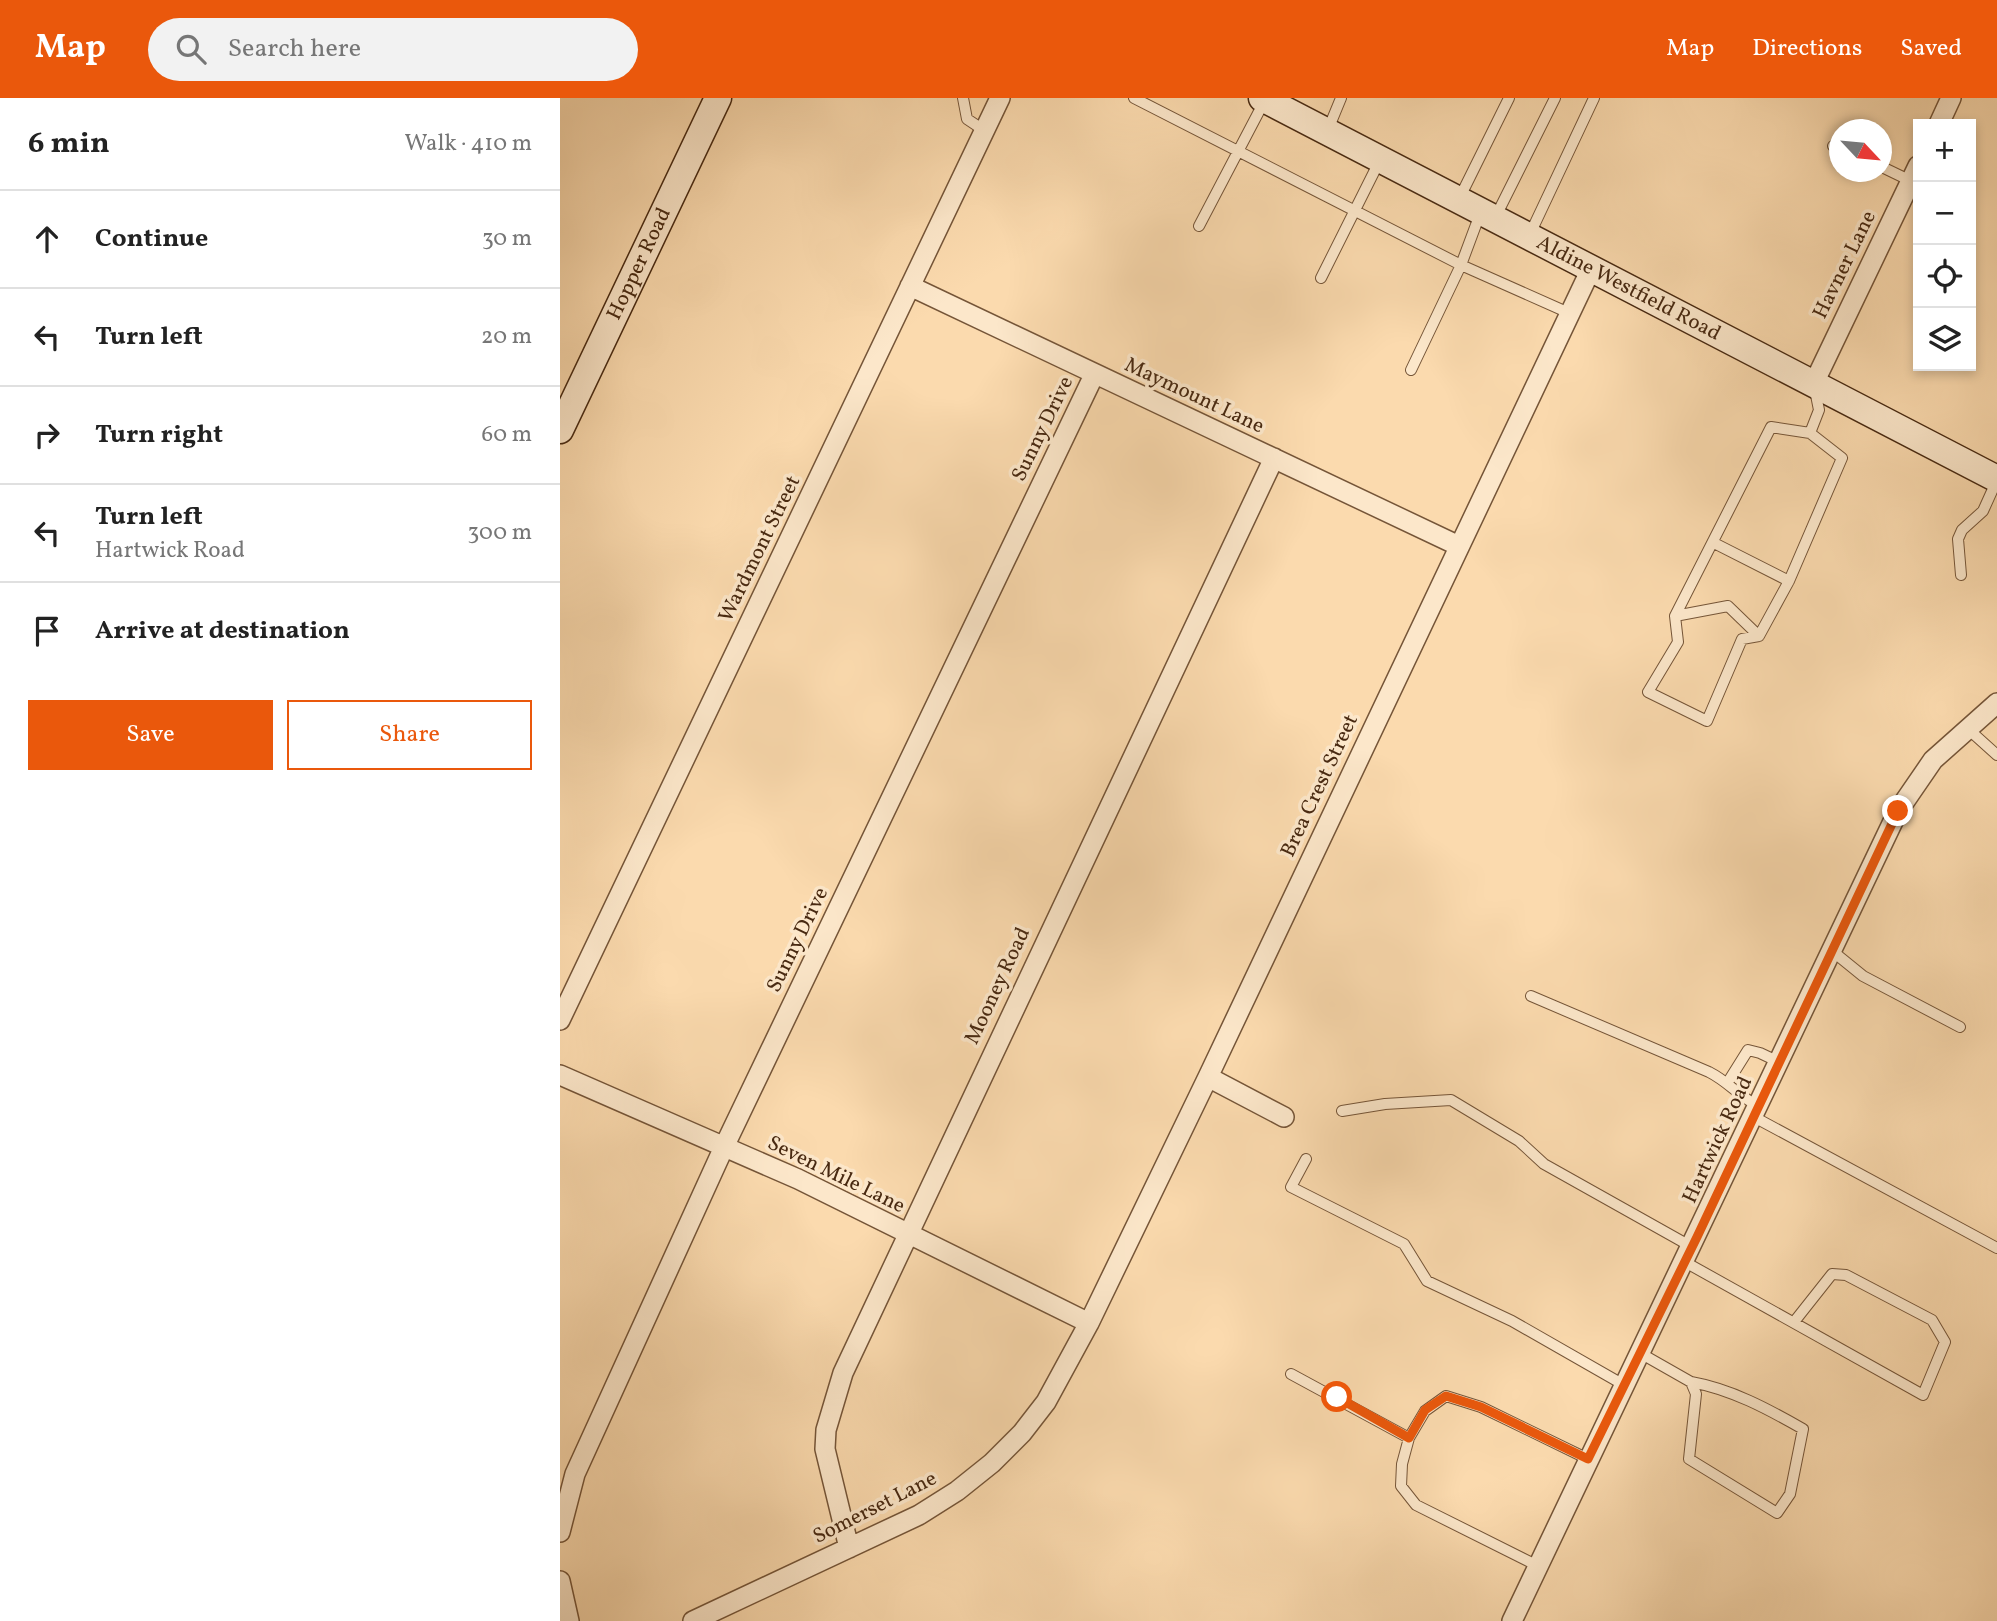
<!DOCTYPE html>
<html lang="en">
<head>
<meta charset="utf-8">
<style>
	:root { --surface:#fff; --page:#f2f2f2; --text:#222; --muted:#767676; --line:#e0e0e0; --accent:#ea580c }
	body { margin:0; font-family:Vollkorn,serif; background:var(--page); color:var(--text) }
	.controls { position:absolute; right:21px; top:21px; display:grid; overflow:hidden; border-radius:0px; box-shadow:0 4px 10px #0003 }
	.controls button { width:63px; height:63px; display:grid; place-items:center; padding:0; border:0; border-bottom:2px solid var(--line); background:var(--surface); color:var(--text); font:35px sans-serif }
	.compass { position:absolute; left:1269px; top:21px; width:63px; height:63px; border-radius:50%; background:var(--surface); box-shadow:0 4px 10px #0003; rotate:116deg }
	.stop { position:absolute; width:21px; height:21px; margin:-16px; border:5px solid #ea580c; border-radius:50%; background:#fff }
	.stop.end { background:#ea580c; border-color:#fff; box-shadow:0 2px 7px #0008 }
	.list { margin:0; padding:0; list-style:none }
	h2 { display:flex; justify-content:space-between; align-items:center; height:91px; margin:0; padding:0 28px; font-size:30px }
	h2 small { font-size:23px; font-weight:400; color:var(--muted) }
	.list li { display:grid; grid-template-columns:46px 1fr auto; gap:21px; align-items:center; box-sizing:border-box; height:98px; padding:0 28px; border-top:2px solid var(--line) }
	.list b { display:block; font-size:26px; white-space:nowrap }
	.list p { margin:0; font-size:23px; white-space:nowrap; color:var(--muted) }
	.list em { font-size:23px; font-style:normal; color:var(--muted) }
	.actions { display:flex; gap:14px; padding:21px 28px }
	.actions a { flex:1; padding:16px 0; border:2px solid var(--accent); border-radius:0px; text-align:center; font-size:24px; color:var(--accent) }
	.actions .main { background:var(--accent); color:#fff }
	.icon { flex:none; width:38px; height:38px; fill:none; stroke:currentColor; stroke-width:2; stroke-linecap:round; stroke-linejoin:round }
	.map { position:relative; flex:none; width:1437px; height:1523px; overflow:hidden }
	header { display:flex; align-items:center; gap:42px; box-sizing:border-box; height:98px; padding:0 35px; background:var(--accent); color:#fff }
	header strong { font-size:33px }
	nav { display:flex; gap:38px; margin-inline-start:auto; font-size:24px }
	.search { width:490px; height:63px; background:var(--page); display:flex; align-items:center; gap:18px; box-sizing:border-box; padding:0 24px; border-radius:38px; color:var(--muted); font-size:26px }
	main { display:flex }
	aside { flex:1; background:var(--surface) }
	.map>svg:first-child { display:block }
	.lines { fill:none; stroke-linecap:round; stroke-linejoin:round }
	.service-casing { stroke:#755538; stroke-width:12 }
	.minor-casing { stroke:#755538; stroke-width:22 }
	.secondary-casing { stroke:#482911; stroke-width:29 }
	.service { stroke:#fce7ca; stroke-width:10 }
	.minor { stroke:#fce7ca; stroke-width:19 }
	.secondary { stroke:#fce7ca; stroke-width:26 }
	.route { stroke:#ea580c; stroke-width:9 }
	.labels { text-anchor:middle; dominant-baseline:central; stroke-width:7; stroke-linejoin:round; paint-order:stroke }
	.street-label { font-size:21px; fill:#482911; stroke:#fce7ca }
</style>
</head>
<body>
<header>
<strong>Map</strong>
<div class="search"><svg class="icon" aria-label="search" viewBox="0 0 24 24"><circle cx="10" cy="10" r="6"/><path d="M15 15l6 6"/></svg>Search here</div>
<nav><a>Map</a><a>Directions</a><a>Saved</a></nav>
</header>
<main>
<aside>
<h2>6 min<small>Walk · 410 m</small></h2>
<ul class="list">
<li><svg class="icon" aria-label="ahead" viewBox="0 0 24 24"><path d="M12 20V5M6 11l6-6 6 6"/></svg><div><b>Continue</b></div><em>30 m</em></li>
<li><svg class="icon" aria-label="left" viewBox="0 0 24 24"><path d="M17 20v-9H6M10 6l-5 5 5 5"/></svg><div><b>Turn left</b></div><em>20 m</em></li>
<li><svg class="icon" aria-label="right" viewBox="0 0 24 24"><path d="M7 20v-9h11M14 6l5 5-5 5"/></svg><div><b>Turn right</b></div><em>60 m</em></li>
<li><svg class="icon" aria-label="left" viewBox="0 0 24 24"><path d="M17 20v-9H6M10 6l-5 5 5 5"/></svg><div><b>Turn left</b><p>Hartwick Road</p></div><em>300 m</em></li>
<li><svg class="icon" aria-label="arrive" viewBox="0 0 24 24"><path d="M6 21V4h12l-3 4 3 4H6"/></svg><div><b>Arrive at destination</b></div></li>
</ul>
<div class="actions"><a class="main">Save</a><a>Share</a></div>
</aside>
<div class="map">
<svg width="1437" height="1523" viewBox="0 0 1437 1523">
	<rect width="100%" height="100%" fill="#fbdaae"/>
	<filter id="stains"><feTurbulence type="fractalNoise" baseFrequency=".00286" numOctaves="4"/><feColorMatrix values="0 0 0 0 .2 0 0 0 0 .09 0 0 0 0 .02 0 0 0 .5 -.17"/></filter>
	<radialGradient id="worn" r=".72"><stop offset=".6" stop-color="#630" stop-opacity="0"/><stop offset="1" stop-color="#630" stop-opacity=".3"/></radialGradient>
	<g class="lines">
		<defs>
			<path id="service" d="M 403,0 L 407,21 L 425,33
				M 574,0 L 901,167 L 1009,215
				M 767,34 L 781,0
				M 1273,48 L 1280,51
				M 1322,69 L 1351,83
				M 900,99 L 949,0
				M 936,118 L 995,0
				M 639,128 L 705,2
				M 970,136 L 1034,0
				M 761,180 L 820,62
				M 851,272 L 901,167 L 920,116
				M 1211,329 L 1250,335 L 1282,360 L 1229,483 L 1199,538 L 1182,541 L 1147,623 L 1088,594 L 1118,544 L 1115,518 Z
				M 1250,335 L 1259,312 L 1255,292
				M 1154,445 L 1229,483
				M 1401,477 L 1398,441 L 1402,432 L 1423,413 L 1437,382
				M 1115,518 L 1168,508 L 1199,538
				M 1407,630 L 1437,657
				M 1271,852 L 1303,878 L 1400,929
				M 971,898 L 1149,974 C 1169,984 1177,997 1198,1008
				M 1168,984 L 1188,952 L 1200,955 L 1219,964
				M 782,1013 L 825,1006 L 891,1002 L 959,1043 L 984,1066 L 1132,1149
				M 1194,1019 L 1437,1150
				M 746,1061 L 731,1089 L 844,1146 L 867,1183 L 952,1223 L 1064,1287
				M 1125,1164 L 1363,1297 L 1385,1244 L 1372,1222 L 1286,1177 L 1272,1176 L 1234,1224
				M 1080,1255 L 1131,1284 L 1136,1296 L 1129,1361 L 1217,1415 L 1230,1396 L 1243,1331 C 1208,1311 1171,1291 1131,1284
				M 731,1276 L 849,1340 L 842,1366 L 841,1388 L 856,1407 L 978,1468
				M 849,1340 L 865,1313 L 886,1298 L 921,1309 L 1028,1361"/>
			<path id="minor" d="M 1379,26 L 1391,0
				M 350,188 L 899,448
				M 1254,285 L 1358,68
				M 0,922 L 440,0
				M 0,977 L 238,1081 L 529,1225
				M 648,979 L 724,1019
				M 0,1434 L 15,1376 L 164,1049 L 534,277
				M 289,1450 L 265,1351 L 266,1332 L 283,1275 L 714,360
				M 0,1483 L 9,1523
				M 133,1523 L 359,1417 L 397,1393 L 432,1365 L 462,1335 L 486,1304 L 529,1225 L 648,979 L 1031,171
				M 952,1523 L 1338,713 L 1373,662 L 1437,605"/>
			<g id="secondary">
				<path id="s1" d="M 702,0 L 1437,381"/>
				<path id="s2" d="M 0,332 L 158,0"/>
			</g>
		</defs>
		<use href="#service" class="service-casing"/>
		<use href="#minor" class="minor-casing"/>
		<use href="#secondary" class="secondary-casing"/>
		<use href="#service" class="service"/>
		<use href="#minor" class="minor"/>
		<use href="#secondary" class="secondary"/>
	</g>
	<g class="lines">
		<path class="route" d="M 777,1299 L 849,1340 L 865,1312 L 886,1298 L 921,1309 L 1028,1361 L 1137,1139 L 1338,713"/>
	</g>
	<g class="labels">
		<g class="street-label">
			<text stroke="none"><textPath href="#s2" startOffset="184">Hopper Road</textPath></text>
			<text transform="translate(1285 167) rotate(-64)">Havner Lane</text>
			<text stroke="none"><textPath href="#s1" startOffset="413">Aldine Westfield Road</textPath></text>
			<text transform="translate(634 298) rotate(25)">Maymount Lane</text>
			<text transform="translate(483 331) rotate(-64)">Sunny Drive</text>
			<text transform="translate(200 451) rotate(-64)">Wardmont Street</text>
			<text transform="translate(760 688) rotate(-65)">Brea Crest Street</text>
			<text transform="translate(238 842) rotate(-64)">Sunny Drive</text>
			<text transform="translate(438 888) rotate(-65)">Mooney Road</text>
			<text transform="translate(1158 1042) rotate(-65)">Hartwick Road</text>
			<text transform="translate(276 1077) rotate(26)">Seven Mile Lane</text>
			<text transform="translate(315 1410) rotate(-27)">Somerset Lane</text>
		</g>
	</g>
	<rect width="100%" height="100%" filter="url(#stains)"/>
	<rect width="100%" height="100%" fill="url(#worn)"/>
</svg>
<div class="controls">
<button>+</button>
<button>−</button>
<button><svg class="icon" aria-label="locate" viewBox="0 0 24 24"><circle cx="12" cy="12" r="6"/><path d="M12 2v4M12 18v4M2 12h4M18 12h4"/></svg></button>
<button><svg class="icon" aria-label="layers" viewBox="0 0 24 24"><path d="M12 4l9 5-9 5-9-5zM3 14l9 5 9-5"/></svg></button>
</div>
<svg class="compass" viewBox="-18 -18 36 36"><path d="M0-13l5 13h-10z" fill="#e53935"/><path d="M0 13l5-13h-10z" fill="#767676"/></svg>
<div class="stop" style="left:777px;top:1299px"></div>
<div class="stop end" style="left:1338px;top:713px"></div>
</div>
</main>
</body>
</html>
